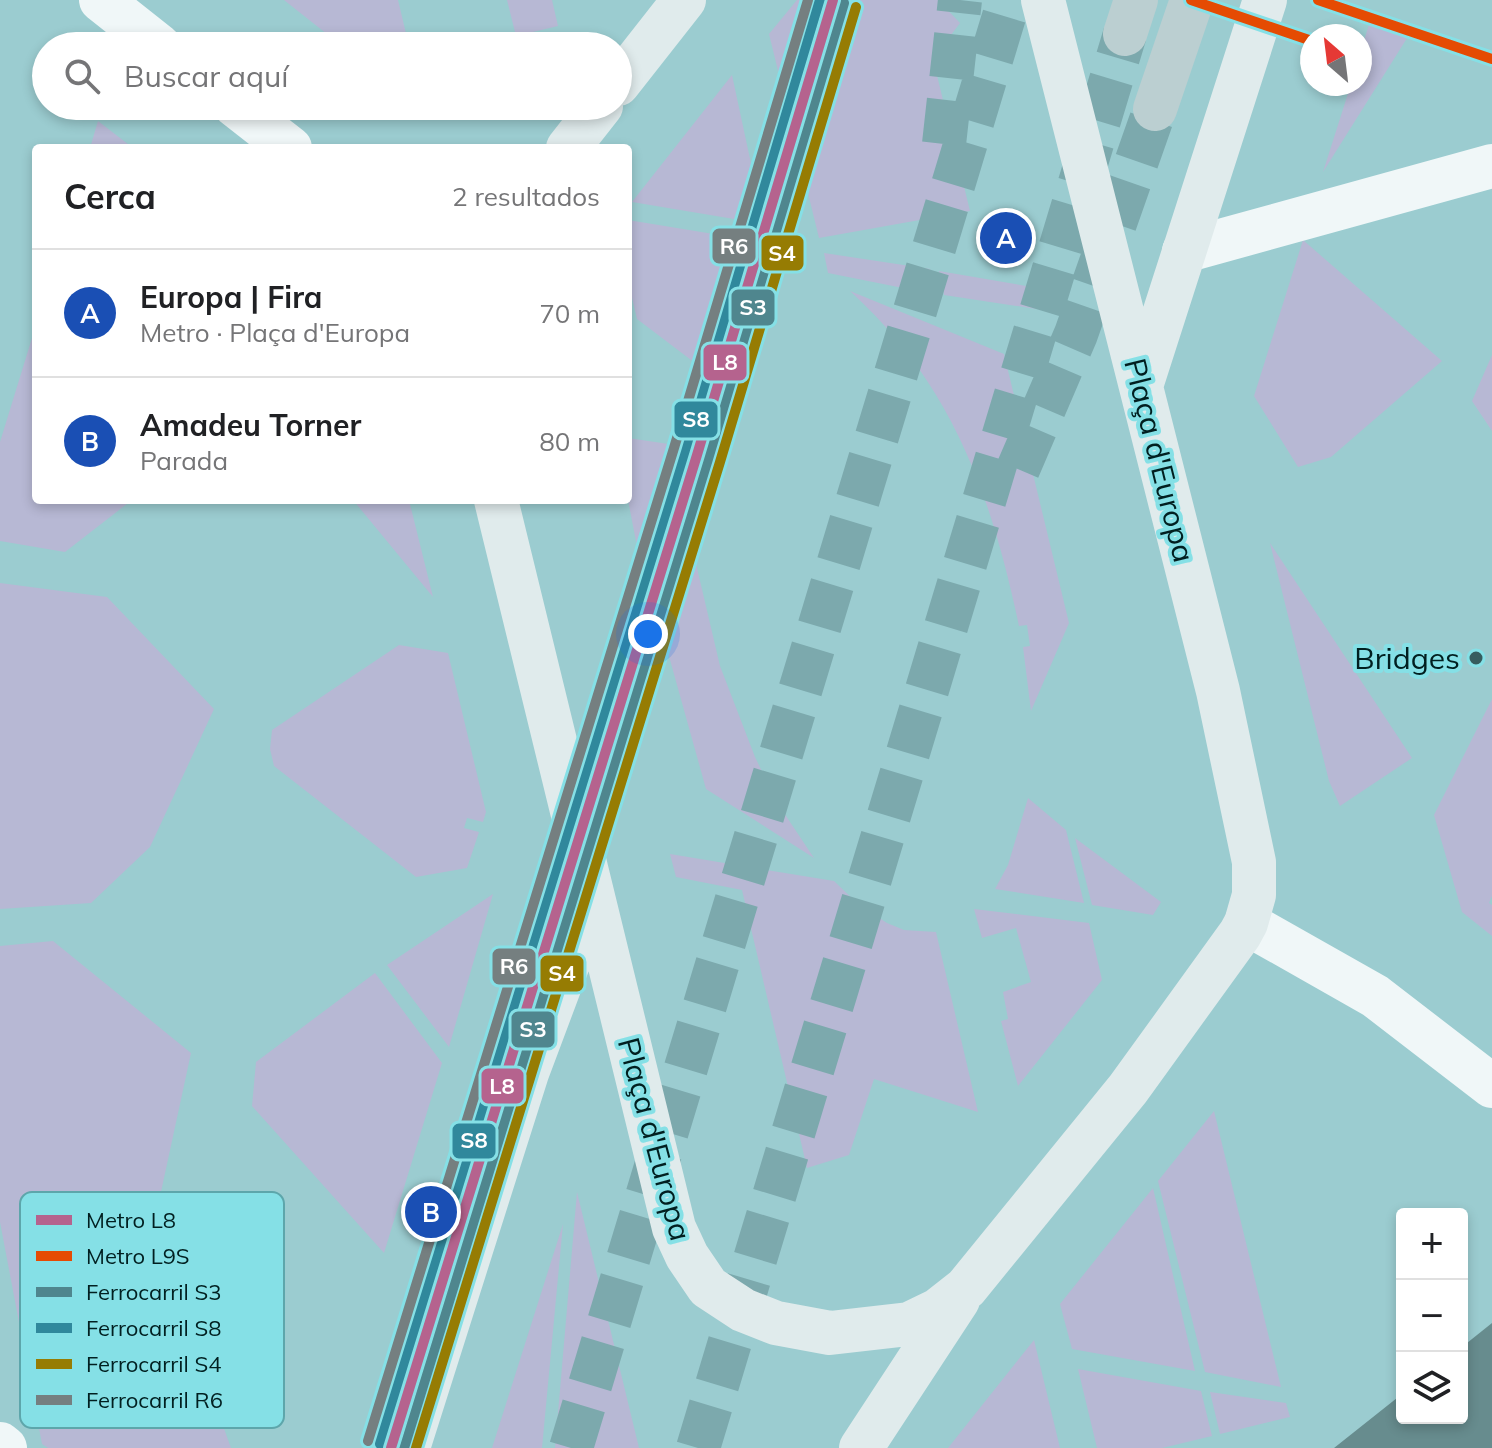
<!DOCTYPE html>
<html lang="es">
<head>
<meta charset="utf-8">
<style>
	:root { --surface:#fff; --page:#f2f2f2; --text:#202124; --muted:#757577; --line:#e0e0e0; --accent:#375c5e }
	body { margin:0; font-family:Mulish,sans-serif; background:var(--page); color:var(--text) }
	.controls { position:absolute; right:24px; bottom:24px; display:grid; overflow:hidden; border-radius:8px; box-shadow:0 4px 12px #0003 }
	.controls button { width:72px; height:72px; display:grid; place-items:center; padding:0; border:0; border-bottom:2px solid var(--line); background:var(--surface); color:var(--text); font:40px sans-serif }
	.compass { position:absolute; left:1300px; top:24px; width:72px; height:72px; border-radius:50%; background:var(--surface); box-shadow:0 4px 12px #0003; rotate:332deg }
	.you { position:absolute; left:648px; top:634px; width:28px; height:28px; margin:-20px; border:6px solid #fff; border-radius:50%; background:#1a73e8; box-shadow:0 0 0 12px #1a73e833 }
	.badge { display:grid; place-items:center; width:52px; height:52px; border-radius:50%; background:var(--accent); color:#fff; font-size:26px; font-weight:700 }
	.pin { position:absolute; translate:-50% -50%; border:4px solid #fff; box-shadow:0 2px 8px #0006 }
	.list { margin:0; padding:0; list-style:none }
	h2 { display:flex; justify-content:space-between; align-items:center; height:104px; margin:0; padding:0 32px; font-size:34px }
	h2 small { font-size:26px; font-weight:400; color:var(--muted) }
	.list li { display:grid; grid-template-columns:52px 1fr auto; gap:24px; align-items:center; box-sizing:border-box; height:128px; padding:0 32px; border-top:2px solid var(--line) }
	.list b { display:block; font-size:30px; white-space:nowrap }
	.list p { margin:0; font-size:26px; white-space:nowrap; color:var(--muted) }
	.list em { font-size:26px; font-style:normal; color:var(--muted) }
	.icon { flex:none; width:44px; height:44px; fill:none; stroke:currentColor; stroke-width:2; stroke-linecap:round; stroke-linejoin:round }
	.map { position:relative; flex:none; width:1492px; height:1448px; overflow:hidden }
	.search { position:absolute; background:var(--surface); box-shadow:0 4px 12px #0003; left:32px; top:32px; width:600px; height:88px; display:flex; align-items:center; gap:20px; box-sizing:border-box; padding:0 28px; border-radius:44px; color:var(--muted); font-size:30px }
	.panel { position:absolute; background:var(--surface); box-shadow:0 4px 12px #0003; left:32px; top:144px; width:600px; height:360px; border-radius:8px }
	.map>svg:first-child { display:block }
	.green { fill:#b7b8d4 }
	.building { fill:#678c8e }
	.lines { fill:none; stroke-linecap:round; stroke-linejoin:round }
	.motorway-tunnel { stroke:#7ca9ad; stroke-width:44; stroke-dasharray:44 22; stroke-linecap:butt }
	.minor { stroke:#f0f7f8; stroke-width:44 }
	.tertiary { stroke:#f0f7f8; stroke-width:44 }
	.secondary { stroke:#e0ebec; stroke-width:44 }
	.motorway { stroke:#bbcfd1; stroke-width:44 }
	.rail-1-casing { stroke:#85e0e6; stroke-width:16 }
	.rail-2-casing { stroke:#85e0e6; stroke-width:16 }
	.rail-3-casing { stroke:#85e0e6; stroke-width:16 }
	.rail-4-casing { stroke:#85e0e6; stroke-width:16 }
	.rail-1 { stroke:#4f868e; stroke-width:10 }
	.rail-2 { stroke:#30889c; stroke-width:10 }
	.rail-3 { stroke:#967c03; stroke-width:10 }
	.rail-4 { stroke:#757f80; stroke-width:10 }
	.metro-1-casing { stroke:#85e0e6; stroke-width:16 }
	.metro-2-casing { stroke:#85e0e6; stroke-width:16 }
	.metro-1 { stroke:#b5638e; stroke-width:10 }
	.metro-2 { stroke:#e54b03; stroke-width:10 }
	.poi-dot { fill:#375c5e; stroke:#85e0e6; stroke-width:3 }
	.labels { text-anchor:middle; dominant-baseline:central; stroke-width:8; stroke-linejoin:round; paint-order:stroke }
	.street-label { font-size:30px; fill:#011f20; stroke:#85e0e6 }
	.poi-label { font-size:30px; fill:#011f20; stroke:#85e0e6; text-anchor:end }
	.key { fill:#85e0e6; stroke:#5da6ab; stroke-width:2 }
	.key-label { font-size:22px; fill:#011f20 }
	.line-badge { stroke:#85e0e6; stroke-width:3 }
	.badge-label { font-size:22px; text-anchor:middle; font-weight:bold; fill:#fff }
</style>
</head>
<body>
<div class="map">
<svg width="1492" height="1448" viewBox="0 0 1492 1448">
	<rect width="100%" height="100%" fill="#9bccd0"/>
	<path class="green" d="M 284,0 L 398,0 L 409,46 L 342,46 Z
		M 507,0 L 552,0 L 558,26 L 516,36 Z
		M 797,0 L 938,0 L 960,23 L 933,59 L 970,211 L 819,238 L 769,34 Z
		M 1370,21 L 1409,35 L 1323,172 L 1351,84 L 1360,84 L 1360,54 Z
		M 732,75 L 764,224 L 632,202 Z
		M 98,121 L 133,148 L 90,148 Z
		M 628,220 L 768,243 L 774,272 C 730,286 709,324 699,366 L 637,319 L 628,281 Z
		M 1303,240 L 1442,361 L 1331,457 L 1298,467 L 1254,396 Z
		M 824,253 L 930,269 L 938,295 L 828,273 Z
		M 939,271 L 1032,287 L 1037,309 L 944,295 Z
		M 850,291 L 1004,354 L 1069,623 L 1031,711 L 1023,647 L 1030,646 L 1027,625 L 1019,626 C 991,494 952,384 850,291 Z
		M 36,325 L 36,500 L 132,500 L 65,552 L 0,541 L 0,442 Z
		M 1492,355 L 1492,431 L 1472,401 Z
		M 628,438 L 689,447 L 697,568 L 720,666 L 755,757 L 778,804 L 814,858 L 706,789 L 655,606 C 714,599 679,530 640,562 L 628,500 Z
		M 353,500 L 409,500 L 433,597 Z
		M 1270,543 L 1412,758 L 1340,806 L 1329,781 Z
		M 0,583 L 107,597 L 214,709 L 150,847 L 91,903 L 0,909 Z
		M 399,645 L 448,653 L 486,812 L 483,822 L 467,818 L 464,828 L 479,832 L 467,868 L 416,877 L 274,766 L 270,749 L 272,730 Z
		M 1492,699 L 1492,896 L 1489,903 L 1492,905 L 1492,936 L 1462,912 L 1434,815 Z
		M 1028,798 L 1066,830 L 1084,903 L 995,889 L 1008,865 Z
		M 1075,838 L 1161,902 L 1153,915 L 1092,905 Z
		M 670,854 L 834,881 L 858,904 L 887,923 L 904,930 L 936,932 L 978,1112 L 874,1079 L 849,1155 L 807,1168 L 742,890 L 676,877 Z
		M 493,894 L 449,1047 L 387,965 Z
		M 974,909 L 1089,923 L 1102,980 L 1018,1086 L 1001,1021 L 1008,1019 L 1003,992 L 1031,982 L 1016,928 L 982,938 Z
		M 53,941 L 191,1053 L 156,1215 L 93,1317 L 97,1329 L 132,1356 L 217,1409 L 231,1448 L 48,1448 L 42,1444 L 0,1222 L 0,946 Z
		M 375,973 L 442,1063 L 384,1253 L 252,1106 L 256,1062 Z
		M 1214,1111 L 1281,1387 L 1205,1372 L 1158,1181 Z
		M 1153,1188 L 1195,1371 L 1072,1349 L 1060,1304 Z
		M 577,1192 L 639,1448 L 555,1448 Z
		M 563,1224 L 542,1448 L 492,1448 Z
		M 1034,1340 L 1060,1448 L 948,1448 Z
		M 1078,1369 L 1201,1391 L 1212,1436 L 1162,1448 L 1097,1448 Z
		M 1210,1392 L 1286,1403 L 1290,1417 L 1220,1434 Z"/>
	<path class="building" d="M 1492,1323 L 1492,1448 L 1334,1448 L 1402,1394 L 1402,1418 L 1462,1418 L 1462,1347 Z"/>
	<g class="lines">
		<path class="motorway-tunnel" d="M 944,144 L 960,0
			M 1018,469 L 1076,334 L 1155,109
			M 571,1448 L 1009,0
			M 698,1448 L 1125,34"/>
		<path class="minor" d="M 1184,251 L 1492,166
			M 1246,923 L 1375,996 L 1492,1086
			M 0,1444 L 5,1448"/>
		<path class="tertiary" d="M 101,0 L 159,46
			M 236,106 L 290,148"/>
		<path class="secondary" d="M 618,84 L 684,0
			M 568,148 L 601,106
			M 1141,386 L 1265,0
			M 496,500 L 674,1228 L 687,1256 L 708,1287 L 743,1310 L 776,1323 L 830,1333 L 909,1324 L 938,1310 L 966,1288 L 1128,1089 L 1240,934 L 1246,923 L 1254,895 L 1254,862 L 1218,691 L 1043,0
			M 408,1448 L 527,1073 L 593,897
			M 861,1448 L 958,1300"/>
		<path class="motorway" d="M 1125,34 L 1136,0
			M 1155,109 L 1192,0"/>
		<defs>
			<path id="rail-1" d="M 404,1448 L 708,459 L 844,3"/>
			<path id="rail-2" d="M 380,1444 L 686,452 L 820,0"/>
			<path id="rail-3" d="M 416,1448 L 720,462 L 856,7"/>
			<path id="rail-4" d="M 368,1441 L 674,448 L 808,0"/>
		</defs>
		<use href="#rail-1" class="rail-1-casing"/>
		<use href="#rail-2" class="rail-2-casing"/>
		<use href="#rail-3" class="rail-3-casing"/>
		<use href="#rail-4" class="rail-4-casing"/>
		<use href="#rail-1" class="rail-1"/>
		<use href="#rail-2" class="rail-2"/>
		<use href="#rail-3" class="rail-3"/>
		<use href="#rail-4" class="rail-4"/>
		<defs>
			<path id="metro-1" d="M 391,1448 L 697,455 L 833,0"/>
			<path id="metro-2" d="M 1191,0 L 1312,41
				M 1318,0 L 1492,59"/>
		</defs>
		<use href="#metro-1" class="metro-1-casing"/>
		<use href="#metro-2" class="metro-2-casing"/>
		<use href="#metro-1" class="metro-1"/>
		<use href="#metro-2" class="metro-2"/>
	</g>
	<circle class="poi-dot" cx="1476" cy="658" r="8"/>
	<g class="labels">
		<g class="street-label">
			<text transform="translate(1160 460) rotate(76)">Plaça d'Europa</text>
			<text transform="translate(655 1139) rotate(75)">Plaça d'Europa</text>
		</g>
		<g class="poi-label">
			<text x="1460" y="658">Bridges</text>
		</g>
	</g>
	<rect x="20" y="1192" width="264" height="236" rx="12" class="key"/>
	<rect x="36" y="1215" width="36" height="10" fill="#b5638e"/>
	<rect x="36" y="1251" width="36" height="10" fill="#e54b03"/>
	<rect x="36" y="1287" width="36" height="10" fill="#4f868e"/>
	<rect x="36" y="1323" width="36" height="10" fill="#30889c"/>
	<rect x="36" y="1359" width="36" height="10" fill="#967c03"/>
	<rect x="36" y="1395" width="36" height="10" fill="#757f80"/>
	<g class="key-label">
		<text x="86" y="1228">Metro L8</text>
		<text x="86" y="1264">Metro L9S</text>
		<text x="86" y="1300">Ferrocarril S3</text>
		<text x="86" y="1336">Ferrocarril S8</text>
		<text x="86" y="1372">Ferrocarril S4</text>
		<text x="86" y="1408">Ferrocarril R6</text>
	</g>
	<g class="line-badge">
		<rect x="711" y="227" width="46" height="38" rx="8" fill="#757f80"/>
		<rect x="760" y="234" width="45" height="38" rx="8" fill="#967c03"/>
		<rect x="730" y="288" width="46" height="39" rx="8" fill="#4f868e"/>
		<rect x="702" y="343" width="46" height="39" rx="8" fill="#b5638e"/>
		<rect x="673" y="400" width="46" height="39" rx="8" fill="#30889c"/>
		<rect x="491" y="947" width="46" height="39" rx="8" fill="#757f80"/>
		<rect x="539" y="954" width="46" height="39" rx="8" fill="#967c03"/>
		<rect x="510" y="1010" width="46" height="39" rx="8" fill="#4f868e"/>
		<rect x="480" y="1067" width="45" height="38" rx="8" fill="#b5638e"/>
		<rect x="451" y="1122" width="46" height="38" rx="8" fill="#30889c"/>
	</g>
	<g class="badge-label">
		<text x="734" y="254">R6</text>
		<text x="782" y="261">S4</text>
		<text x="753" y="315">S3</text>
		<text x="725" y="370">L8</text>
		<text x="696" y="427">S8</text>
		<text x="514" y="974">R6</text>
		<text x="562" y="981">S4</text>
		<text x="533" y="1037">S3</text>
		<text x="502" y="1094">L8</text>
		<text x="474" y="1148">S8</text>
	</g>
</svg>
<div class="controls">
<button>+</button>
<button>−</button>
<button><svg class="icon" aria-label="layers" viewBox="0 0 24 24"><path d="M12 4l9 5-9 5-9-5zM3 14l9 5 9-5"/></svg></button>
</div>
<svg class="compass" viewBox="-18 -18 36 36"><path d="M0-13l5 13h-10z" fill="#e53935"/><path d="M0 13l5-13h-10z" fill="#757577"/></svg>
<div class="you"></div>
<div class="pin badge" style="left:1006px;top:238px;background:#1a4fb4">A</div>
<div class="pin badge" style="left:431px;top:1212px;background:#1a4fb4">B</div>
<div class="search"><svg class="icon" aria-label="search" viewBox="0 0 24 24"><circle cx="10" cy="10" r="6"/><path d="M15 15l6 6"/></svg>Buscar aquí</div>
<section class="panel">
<h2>Cerca<small>2 resultados</small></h2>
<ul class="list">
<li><span class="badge" style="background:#1a4fb4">A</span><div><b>Europa | Fira</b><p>Metro · Plaça d'Europa</p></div><em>70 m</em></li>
<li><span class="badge" style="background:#1a4fb4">B</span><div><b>Amadeu Torner</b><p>Parada</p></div><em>80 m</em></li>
</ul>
</section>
</div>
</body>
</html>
